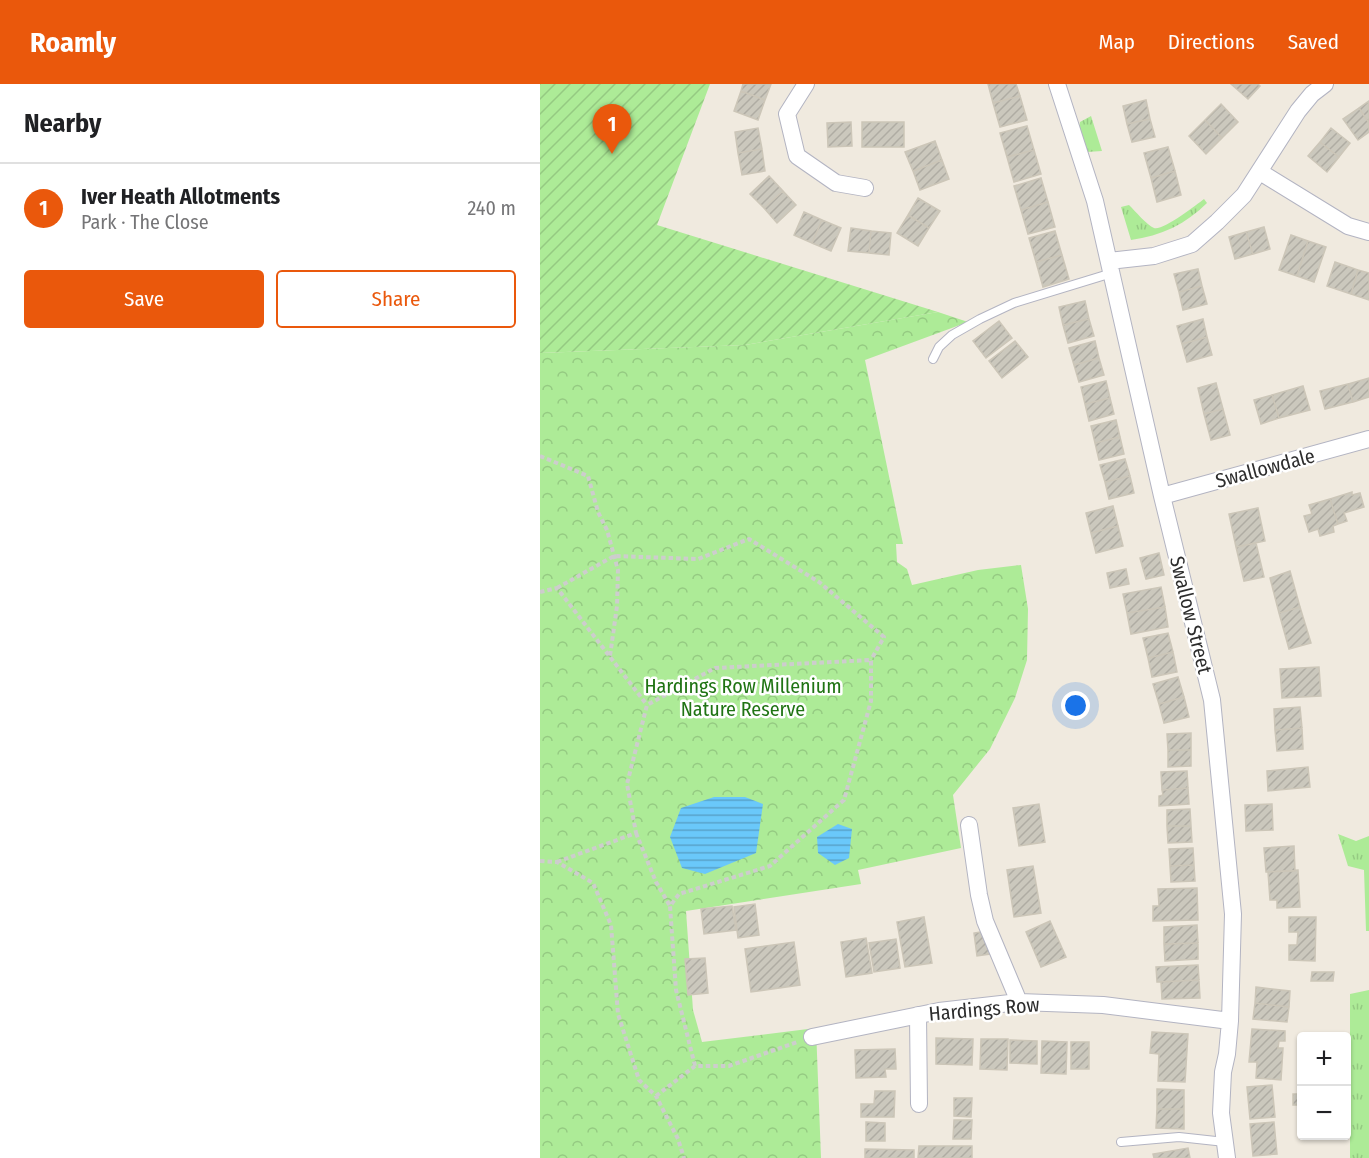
<!DOCTYPE html>
<html lang="en">
<head>
<meta charset="utf-8">
<style>
	:root { --surface:#fff; --page:#f2f2f2; --text:#202124; --muted:#757577; --line:#e0e0e0; --accent:#ea580c }
	body { margin:0; font-family:"Fira Sans Condensed",sans-serif; background:var(--page); color:var(--text) }
	.controls { position:absolute; right:18px; bottom:18px; display:grid; overflow:hidden; border-radius:6px; box-shadow:0 2px 4px #0004 }
	.controls button { width:54px; height:54px; display:grid; place-items:center; padding:0; border:0; border-bottom:2px solid var(--line); background:var(--surface); color:var(--text); font:30px sans-serif }
	.you { position:absolute; left:536px; top:622px; width:21px; height:21px; margin:-15px; border:4px solid #fff; border-radius:50%; background:#1a73e8; box-shadow:0 0 0 9px #1a73e833 }
	.badge { display:grid; place-items:center; width:39px; height:39px; border-radius:50%; background:var(--accent); color:#fff; font-size:20px; font-weight:700 }
	.pin { position:absolute; translate:-50% -50px; filter:drop-shadow(0 2px 3px #0008) }
	.pin::after { content:''; position:absolute; top:32px; width:21px; height:18px; background:inherit; clip-path:polygon(0 0,100% 0,50% 100%) }
	.list { margin:0; padding:0; list-style:none }
	h2 { display:flex; justify-content:space-between; align-items:center; height:78px; margin:0; padding:0 24px; font-size:26px }
	h2 small { font-size:20px; font-weight:400; color:var(--muted) }
	.list li { display:grid; grid-template-columns:39px 1fr auto; gap:18px; align-items:center; box-sizing:border-box; height:90px; padding:0 24px; border-top:2px solid var(--line) }
	.list b { display:block; font-size:22px; white-space:nowrap }
	.list p { margin:0; font-size:20px; white-space:nowrap; color:var(--muted) }
	.list em { font-size:20px; font-style:normal; color:var(--muted) }
	.actions { display:flex; gap:12px; padding:18px 24px }
	.actions a { flex:1; padding:14px 0; border:2px solid var(--accent); border-radius:6px; text-align:center; font-size:21px; color:var(--accent) }
	.actions .main { background:var(--accent); color:#fff }
	.map { position:relative; flex:none; width:829px; height:1074px; overflow:hidden }
	header { display:flex; align-items:center; gap:36px; box-sizing:border-box; height:84px; padding:0 30px; background:var(--accent); color:#fff }
	header strong { font-size:28px }
	nav { display:flex; gap:33px; margin-inline-start:auto; font-size:21px }
	main { display:flex }
	aside { flex:1; background:var(--surface) }
	.map>svg:first-child { display:block }
	.grass { fill:url(#grass-tufts) }
	.park { fill:url(#park-crowns) }
	.garden { fill:url(#garden-furrows) }
	.water { fill:url(#water-rules) }
	.building { fill:url(#building-hatch); stroke:#ccc6b8; stroke-width:1.5 }
	.lines { fill:none; stroke-linecap:round; stroke-linejoin:round }
	.lane-casing { stroke:#b3b4c2; stroke-width:10 }
	.street-casing { stroke:#b3b4c2; stroke-width:18 }
	.path { stroke:#cdcdcd; stroke-width:4; stroke-dasharray:4.5 3; stroke-linecap:butt }
	.lane { stroke:#fff; stroke-width:8 }
	.street { stroke:#fff; stroke-width:16 }
	.labels { text-anchor:middle; dominant-baseline:central; stroke-width:5; stroke-linejoin:round; paint-order:stroke }
	.street-label { font-size:20px; fill:#2d2d2d; stroke:#fff }
	.park-label { font-size:20px; fill:#207414; stroke:#fff }
</style>
</head>
<body>
<header>
<strong>Roamly</strong>
<nav><a>Map</a><a>Directions</a><a>Saved</a></nav>
</header>
<main>
<aside>
<h2>Nearby<small></small></h2>
<ul class="list">
<li><span class="badge">1</span><div><b>Iver Heath Allotments</b><p>Park · The Close</p></div><em>240 m</em></li>
</ul>
<div class="actions"><a class="main">Save</a><a>Share</a></div>
</aside>
<div class="map">
<svg width="829" height="1074" viewBox="0 0 829 1074">
	<defs>
		<pattern id="grass-tufts" width="24" height="20" patternUnits="userSpaceOnUse" patternTransform="scale(1.5)"><rect width="24" height="20" fill="#adeb97"/><path d="M3 7l-1-3M5 7V3M7 7l1-3M15 17l-1-3M17 17v-4M19 17l1-3" fill="none" stroke="#95ca82"/></pattern>
		<pattern id="park-crowns" width="20" height="18" patternUnits="userSpaceOnUse" patternTransform="scale(1.5)"><rect width="20" height="18" fill="#adeb97"/><path d="M2 6a3 3 0 1 1 6 0M12 15a3 3 0 1 1 6 0" fill="none" stroke="#95ca82"/></pattern>
		<pattern id="garden-furrows" width="10" height="10" patternUnits="userSpaceOnUse" patternTransform="scale(1.5)"><rect width="10" height="10" fill="#adeb97"/><path d="M-1 1l2-2M0 10L10 0M9 11l2-2" fill="none" stroke="#95ca82"/></pattern>
		<pattern id="water-rules" width="6" height="5" patternUnits="userSpaceOnUse" patternTransform="scale(1.5)"><rect width="6" height="5" fill="#6ac8fa"/><path d="M0 2.5h6" fill="none" stroke="#58a3cb"/></pattern>
		<pattern id="building-hatch" width="6" height="6" patternUnits="userSpaceOnUse" patternTransform="scale(1.5)"><rect width="6" height="6" fill="#cbc8bd"/><path d="M-1 1l2-2M0 6l6-6M5 7l2-2" fill="none" stroke="#afaca3"/></pattern>
	</defs>
	<rect width="100%" height="100%" fill="#f0eadf"/>
	<path class="grass" d="M 551,32 L 562,67 L 547,68 L 539,45 L 540,38 Z
		M 664,115 L 667,119 C 646,140 621,152 591,156 L 581,123 L 589,121 C 595,127 607,141 614,144 C 623,147 656,121 664,115 Z
		M 798,750 L 816,757 L 829,752 L 829,847 L 826,847 L 824,786 L 808,782 Z
		M 829,906 L 829,1074 L 810,1074 L 810,910 Z"/>
	<path class="park" d="M 398,228 L 428,238 L 325,276 L 363,460 L 356,460 L 357,478 L 367,485 L 372,501 L 438,486 L 481,481 L 488,525 L 487,576 L 475,614 L 450,665 L 413,711 L 421,764 L 318,786 L 321,800 L 146,827 L 153,926 L 162,958 L 276,944 L 281,1074 L 0,1074 L 0,269 L 205,261 Z"/>
	<path class="garden" d="M 0,0 L 170,0 L 117,141 L 398,228 L 205,261 L 0,269 Z"/>
	<path class="water" d="M 174,713 L 205,713 L 223,720 L 216,769 L 165,790 L 142,784 L 130,753 L 141,724 Z
		M 298,740 L 312,745 L 309,774 L 295,781 L 278,769 L 277,753 Z"/>
	<path class="building" d="M 203,0 L 231,0 L 225,16 L 201,7 Z
		M 448,0 L 476,0 L 480,12 L 453,19 Z
		M 691,0 L 718,0 L 720,2 L 708,15 Z
		M 201,7 L 225,16 L 218,36 L 194,27 Z
		M 480,12 L 487,36 L 460,43 L 453,19 Z
		M 606,16 L 610,35 L 587,40 L 583,22 Z
		M 829,17 L 829,39 L 819,24 Z
		M 681,20 L 698,38 L 682,54 L 665,36 Z
		M 819,24 L 829,39 L 829,48 L 818,56 L 803,35 Z
		M 610,35 L 615,53 L 592,58 L 587,40 Z
		M 665,36 L 682,54 L 666,70 L 649,52 Z
		M 311,38 L 312,62 L 288,63 L 287,39 Z
		M 322,38 L 364,38 L 364,63 L 322,63 Z
		M 487,42 L 494,66 L 467,73 L 460,49 Z
		M 218,44 L 222,65 L 198,69 L 195,48 Z
		M 791,44 L 810,59 L 799,73 L 780,58 Z
		M 395,57 L 402,76 L 373,87 L 365,68 Z
		M 780,58 L 799,73 L 787,88 L 768,72 Z
		M 628,63 L 635,87 L 611,94 L 604,69 Z
		M 222,65 L 225,87 L 202,91 L 198,69 Z
		M 494,66 L 501,90 L 474,98 L 467,73 Z
		M 402,76 L 409,95 L 380,106 L 373,87 Z
		M 635,87 L 641,111 L 617,118 L 611,94 Z
		M 229,92 L 243,107 L 224,124 L 210,110 Z
		M 501,94 L 508,118 L 481,126 L 474,102 Z
		M 243,107 L 256,121 L 237,139 L 224,124 Z
		M 378,114 L 400,127 L 389,144 L 368,131 Z
		M 508,118 L 515,143 L 488,150 L 481,126 Z
		M 264,128 L 282,136 L 272,159 L 254,151 Z
		M 368,131 L 389,144 L 378,162 L 357,149 Z
		M 282,136 L 301,144 L 291,167 L 272,159 Z
		M 724,143 L 730,165 L 713,170 L 706,148 Z
		M 311,144 L 331,147 L 329,169 L 308,167 Z
		M 331,147 L 351,149 L 349,171 L 329,169 Z
		M 515,147 L 522,171 L 496,178 L 489,154 Z
		M 706,148 L 713,170 L 695,175 L 689,153 Z
		M 751,151 L 768,157 L 757,192 L 739,186 Z
		M 768,157 L 786,163 L 774,198 L 757,192 Z
		M 522,171 L 529,195 L 503,203 L 496,178 Z
		M 795,178 L 818,186 L 811,210 L 787,202 Z
		M 658,185 L 662,202 L 639,208 L 634,190 Z
		M 818,186 L 829,189 L 829,216 L 811,210 Z
		M 662,202 L 667,220 L 643,226 L 639,208 Z
		M 545,217 L 549,235 L 523,241 L 519,223 Z
		M 549,235 L 554,252 L 528,259 L 523,241 Z
		M 663,235 L 667,253 L 642,260 L 637,242 Z
		M 459,237 L 472,254 L 446,274 L 433,257 Z
		M 667,253 L 672,271 L 647,278 L 642,260 Z
		M 475,257 L 488,273 L 462,294 L 449,277 Z
		M 555,257 L 559,274 L 534,281 L 529,264 Z
		M 559,274 L 564,291 L 539,298 L 534,281 Z
		M 829,294 L 829,313 L 813,318 L 808,300 Z
		M 566,297 L 570,314 L 545,320 L 541,303 Z
		M 676,299 L 683,325 L 664,330 L 658,304 Z
		M 808,300 L 813,318 L 785,325 L 780,307 Z
		M 763,302 L 770,326 L 739,334 L 732,311 Z
		M 732,311 L 739,334 L 721,340 L 714,316 Z
		M 570,314 L 574,330 L 549,337 L 545,320 Z
		M 683,325 L 690,351 L 671,356 L 664,330 Z
		M 576,336 L 580,353 L 555,359 L 551,342 Z
		M 580,353 L 584,370 L 559,376 L 555,359 Z
		M 585,375 L 590,392 L 565,398 L 560,381 Z
		M 590,392 L 594,409 L 569,415 L 565,398 Z
		M 812,408 L 812,411 L 820,409 L 824,423 L 804,429 L 807,437 L 798,440 L 790,415 Z
		M 790,415 L 798,440 L 793,442 L 794,448 L 780,452 L 778,445 L 769,448 L 764,432 L 772,430 L 769,421 Z
		M 573,422 L 578,442 L 551,449 L 546,429 Z
		M 718,424 L 725,457 L 696,463 L 689,430 Z
		M 578,442 L 583,462 L 556,469 L 551,449 Z
		M 716,459 L 724,493 L 704,497 L 696,463 Z
		M 619,469 L 624,491 L 606,495 L 600,474 Z
		M 586,485 L 589,500 L 570,504 L 567,489 Z
		M 750,487 L 760,523 L 739,529 L 730,494 Z
		M 621,503 L 625,523 L 587,529 L 583,510 Z
		M 625,523 L 628,543 L 591,550 L 587,529 Z
		M 760,523 L 771,559 L 749,565 L 739,529 Z
		M 628,549 L 633,568 L 608,574 L 603,554 Z
		M 633,568 L 637,588 L 612,593 L 608,574 Z
		M 779,583 L 781,612 L 742,614 L 740,585 Z
		M 638,593 L 644,613 L 619,620 L 613,600 Z
		M 644,613 L 649,633 L 624,639 L 619,620 Z
		M 760,623 L 762,644 L 735,646 L 734,625 Z
		M 762,644 L 763,665 L 737,667 L 735,646 Z
		M 651,649 L 651,666 L 628,666 L 627,650 Z
		M 628,666 L 651,666 L 651,682 L 628,683 Z
		M 768,683 L 770,703 L 728,707 L 727,687 Z
		M 647,687 L 648,704 L 622,706 L 621,688 Z
		M 648,704 L 649,720 L 619,722 L 619,712 L 623,711 L 622,706 Z
		M 499,720 L 505,758 L 479,762 L 473,724 Z
		M 732,720 L 733,746 L 706,747 L 705,721 Z
		M 650,725 L 651,742 L 627,742 L 627,726 Z
		M 627,742 L 651,742 L 652,758 L 628,759 Z
		M 754,762 L 755,787 L 726,788 L 724,764 Z
		M 653,764 L 654,781 L 630,782 L 629,765 Z
		M 654,781 L 655,797 L 631,798 L 630,782 Z
		M 493,782 L 501,829 L 474,833 L 467,786 Z
		M 758,786 L 760,823 L 737,824 L 737,816 L 730,816 L 728,788 Z
		M 657,804 L 658,836 L 613,837 L 613,822 L 619,822 L 618,805 Z
		M 215,820 L 219,851 L 198,854 L 194,823 Z
		M 192,822 L 196,846 L 164,850 L 161,825 Z
		M 384,833 L 392,879 L 365,883 L 357,838 Z
		M 749,833 L 776,833 L 775,877 L 749,876 L 749,861 L 757,861 L 758,848 L 749,848 Z
		M 510,837 L 526,873 L 501,883 L 486,848 Z
		M 657,841 L 658,859 L 624,860 L 624,843 Z
		M 446,847 L 450,870 L 437,872 L 434,849 Z
		M 326,854 L 332,889 L 306,893 L 301,858 Z
		M 356,855 L 360,884 L 334,888 L 329,859 Z
		M 254,858 L 260,901 L 211,908 L 205,865 Z
		M 658,859 L 658,875 L 625,877 L 624,860 Z
		M 165,874 L 168,909 L 148,911 L 145,875 Z
		M 658,881 L 659,896 L 617,898 L 616,883 Z
		M 772,888 L 794,888 L 793,897 L 771,897 Z
		M 659,896 L 660,914 L 622,915 L 621,898 Z
		M 716,903 L 750,907 L 749,923 L 715,919 Z
		M 715,919 L 749,923 L 747,938 L 713,935 Z
		M 712,945 L 745,947 L 745,957 L 739,957 L 738,964 L 743,964 L 741,996 L 716,994 L 717,978 L 709,978 Z
		M 612,948 L 648,950 L 645,998 L 618,997 L 619,970 L 610,969 Z
		M 396,954 L 433,955 L 432,981 L 396,980 Z
		M 441,955 L 468,955 L 467,986 L 440,985 Z
		M 470,956 L 497,957 L 497,980 L 470,979 Z
		M 502,957 L 527,958 L 526,990 L 501,989 Z
		M 531,958 L 549,958 L 549,985 L 531,985 Z
		M 355,965 L 356,985 L 345,985 L 346,993 L 316,994 L 315,966 Z
		M 732,1001 L 735,1033 L 710,1035 L 707,1003 Z
		M 617,1005 L 644,1006 L 644,1025 L 617,1025 Z
		M 335,1007 L 355,1007 L 354,1033 L 321,1033 L 321,1020 L 334,1020 Z
		M 753,1010 L 762,1010 L 762,1021 L 753,1021 Z
		M 414,1014 L 432,1014 L 431,1033 L 414,1032 Z
		M 617,1025 L 644,1025 L 644,1045 L 616,1044 Z
		M 414,1036 L 432,1036 L 431,1055 L 413,1055 Z
		M 326,1038 L 345,1039 L 345,1057 L 326,1057 Z
		M 734,1038 L 737,1070 L 713,1072 L 710,1040 Z
		M 379,1062 L 432,1062 L 432,1074 L 378,1074 Z
		M 648,1064 L 650,1074 L 614,1074 L 613,1070 Z
		M 325,1065 L 374,1066 L 374,1074 L 325,1074 Z"/>
	<g class="lines">
		<defs>
			<path id="lane" d="M 393,275 L 399,263 L 412,251 L 440,235 L 474,219 L 572,189
				M 581,1058 L 639,1053 L 685,1058"/>
			<path id="street" d="M 266,0 L 247,30 L 257,72 L 296,99 L 325,104
				M 517,0 L 555,117 L 622,412 L 672,616 L 693,830 L 690,937 L 687,970 L 683,988 L 681,1029 L 687,1074
				M 720,88 L 808,142 L 829,148
				M 569,177 L 614,172 L 652,160 L 677,138 L 704,111 L 758,27 L 772,10 L 785,0
				M 622,412 L 829,355
				M 429,741 L 439,811 L 445,837 L 479,918
				M 378,931 L 379,1020
				M 272,953 L 399,927 L 479,918 L 563,921 L 690,937"/>
		</defs>
		<use href="#lane" class="lane-casing"/>
		<use href="#street" class="street-casing"/>
		<path class="path" d="M 0,372 L 48,392 L 58,428 L 67,446 L 78,486 L 77,522 L 70,572
			M 17,504 L 74,472 L 158,475 L 209,455 L 279,498 L 344,553 L 331,576
			M 0,508 L 17,504 L 107,621
			M 96,749 L 116,798 L 130,822
			M 0,777 L 17,778 L 53,799 L 71,841 L 78,930 L 99,996 L 116,1012 L 138,1055 L 144,1074
			M 17,778 L 96,749 L 87,700 L 107,621 L 175,584 L 331,576 L 331,617 L 304,716 L 230,782 L 139,810 L 130,822 L 136,906 L 155,982
			M 116,1012 L 155,982 L 189,982 L 257,958"/>
		<use href="#lane" class="lane"/>
		<use href="#street" class="street"/>
	</g>
	<g class="labels">
		<g class="street-label">
			<text transform="translate(725 384) rotate(-15)">Swallowdale</text>
			<text transform="translate(651 531) rotate(76)">Swallow Street</text>
			<text transform="translate(444 925) rotate(-5)">Hardings Row</text>
		</g>
		<g class="park-label">
			<text x="203" y="602">Hardings Row Millenium<tspan x="203" dy="23">Nature Reserve</tspan></text>
		</g>
	</g>
</svg>
<div class="controls">
<button>+</button>
<button>−</button>
</div>
<div class="you"></div>
<div class="pin badge" style="left:72px;top:70px">1</div>
</div>
</main>
</body>
</html>
